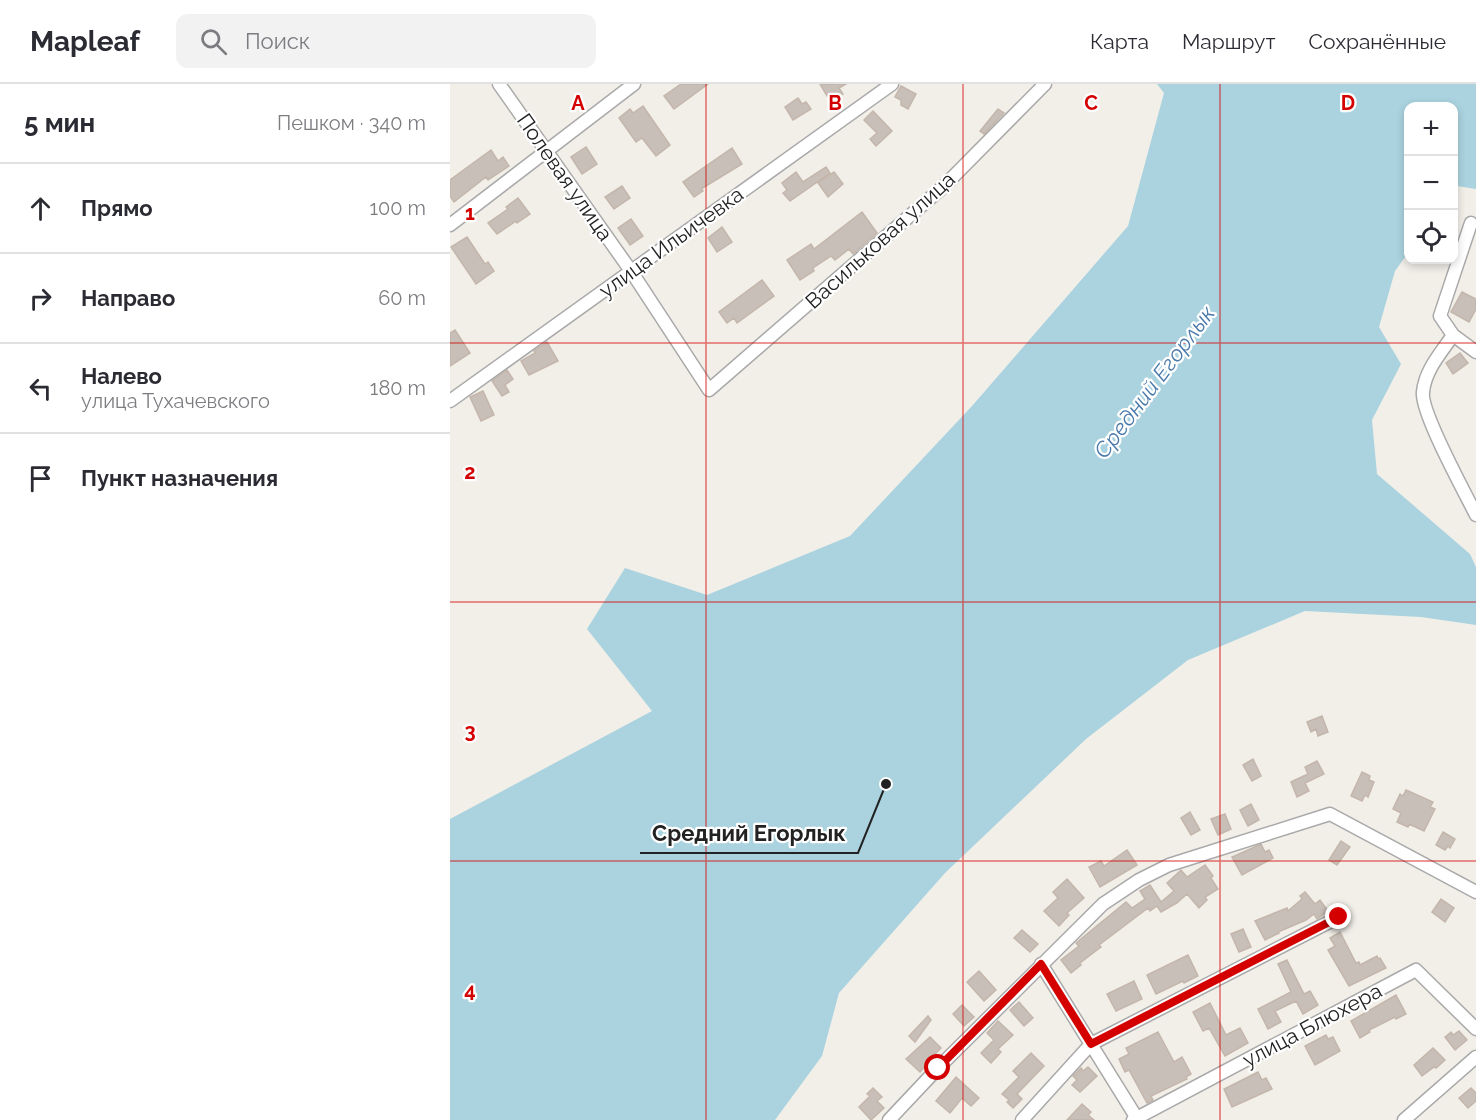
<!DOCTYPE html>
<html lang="ru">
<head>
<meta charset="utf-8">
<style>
	:root { --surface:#fff; --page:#f2f2f3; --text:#2b2b33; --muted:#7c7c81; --line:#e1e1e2 }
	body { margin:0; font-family:Raleway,sans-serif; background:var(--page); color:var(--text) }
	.controls { position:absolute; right:18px; top:18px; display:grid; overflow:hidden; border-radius:12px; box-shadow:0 3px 9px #0003 }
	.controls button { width:54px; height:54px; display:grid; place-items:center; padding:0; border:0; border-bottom:2px solid var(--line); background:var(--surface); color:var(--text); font:30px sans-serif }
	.stop { position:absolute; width:18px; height:18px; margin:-14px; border:4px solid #d40000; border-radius:50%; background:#fff }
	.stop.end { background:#d40000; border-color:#fff; box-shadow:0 2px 6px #0008 }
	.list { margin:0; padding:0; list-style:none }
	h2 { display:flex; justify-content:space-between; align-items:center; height:78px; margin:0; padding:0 24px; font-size:26px }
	h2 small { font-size:20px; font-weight:400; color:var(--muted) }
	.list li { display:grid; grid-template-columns:39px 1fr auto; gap:18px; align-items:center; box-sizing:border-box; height:90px; padding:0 24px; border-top:2px solid var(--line) }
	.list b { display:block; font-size:22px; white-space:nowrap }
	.list p { margin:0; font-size:20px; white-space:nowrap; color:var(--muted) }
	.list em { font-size:20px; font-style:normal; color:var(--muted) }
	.icon { flex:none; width:33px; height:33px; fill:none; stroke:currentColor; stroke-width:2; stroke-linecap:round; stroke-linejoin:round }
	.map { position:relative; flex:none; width:1026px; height:1036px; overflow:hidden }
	header { display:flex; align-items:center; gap:36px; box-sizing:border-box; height:84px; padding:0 30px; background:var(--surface); border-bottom:2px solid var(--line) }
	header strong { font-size:28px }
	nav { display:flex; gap:33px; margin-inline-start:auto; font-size:21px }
	.search { width:420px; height:54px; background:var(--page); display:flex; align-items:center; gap:15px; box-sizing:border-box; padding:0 21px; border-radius:12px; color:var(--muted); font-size:22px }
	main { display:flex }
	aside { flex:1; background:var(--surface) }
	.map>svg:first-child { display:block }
	.water { fill:#aad3df }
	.building { fill:#c7bfb8; stroke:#c4b6ab; stroke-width:1.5 }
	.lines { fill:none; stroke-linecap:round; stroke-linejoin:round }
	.minor-casing { stroke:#a9a9a9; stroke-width:15 }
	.minor { stroke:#fff; stroke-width:12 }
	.route { stroke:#d40000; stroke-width:8 }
	.grid { fill:none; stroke:#d40000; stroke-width:1.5; stroke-opacity:0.55 }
	.labels { text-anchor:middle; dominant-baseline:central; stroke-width:4.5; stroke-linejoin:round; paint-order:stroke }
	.street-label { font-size:21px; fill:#222; stroke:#fff }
	.water-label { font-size:22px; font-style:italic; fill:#4a7aab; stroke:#fff }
	.grid-label { font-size:20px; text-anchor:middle; font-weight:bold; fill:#d40000; stroke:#fff; stroke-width:4.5; stroke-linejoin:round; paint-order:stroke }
	.leader { fill:none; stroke:#222; stroke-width:2 }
	.callout-dot { fill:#222; stroke:#fff; stroke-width:2 }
	.callout-label { font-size:22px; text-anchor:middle; font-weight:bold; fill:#222; stroke:#fff; stroke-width:4.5; stroke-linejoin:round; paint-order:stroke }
</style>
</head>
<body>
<header>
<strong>Mapleaf</strong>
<div class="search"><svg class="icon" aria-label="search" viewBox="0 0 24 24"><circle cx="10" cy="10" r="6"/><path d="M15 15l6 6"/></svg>Поиск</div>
<nav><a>Карта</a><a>Маршрут</a><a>Сохранённые</a></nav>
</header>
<main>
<aside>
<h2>5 мин<small>Пешком · 340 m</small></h2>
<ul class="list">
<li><svg class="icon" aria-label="ahead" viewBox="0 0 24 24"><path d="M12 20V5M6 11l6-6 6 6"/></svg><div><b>Прямо</b></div><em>100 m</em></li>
<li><svg class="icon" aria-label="right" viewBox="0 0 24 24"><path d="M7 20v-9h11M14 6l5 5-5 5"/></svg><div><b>Направо</b></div><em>60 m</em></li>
<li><svg class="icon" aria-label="left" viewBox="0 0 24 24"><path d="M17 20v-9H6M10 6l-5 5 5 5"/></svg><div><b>Налево</b><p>улица Тухачевского</p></div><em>180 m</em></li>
<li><svg class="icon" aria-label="arrive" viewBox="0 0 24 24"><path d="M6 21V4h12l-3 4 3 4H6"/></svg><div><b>Пункт назначения</b></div></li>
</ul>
</aside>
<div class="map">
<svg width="1026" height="1036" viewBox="0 0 1026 1036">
	<rect width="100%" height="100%" fill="#f2efe9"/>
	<path class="water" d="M 707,0 L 1026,0 L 1026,105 L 1007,102 L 1004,107 L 1004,22 L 958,22 L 958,169 L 945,187 L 929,243 L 951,280 L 922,336 L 927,390 L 1020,470 L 1026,483 L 1026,541 L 971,533 L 855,527 L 738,576 L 636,655 L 495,789 L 389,909 L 372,972 L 325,1036 L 0,1036 L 0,735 L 202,627 L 137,545 L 175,484 L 257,511 L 400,452 L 522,322 L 678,142 L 714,9 Z"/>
	<path class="building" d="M 231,0 L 258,0 L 224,25 L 214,12 Z
		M 370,0 L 396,0 L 389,4 L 393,10 L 385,15 L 381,9 L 377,12 Z
		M 451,2 L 466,10 L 458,25 L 451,21 L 451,16 L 445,13 Z
		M 348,14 L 352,20 L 356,18 L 361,25 L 343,36 L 335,23 Z
		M 193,22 L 220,61 L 206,72 L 192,54 L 186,58 L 169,34 L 180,25 L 183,29 Z
		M 548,25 L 554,29 L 534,50 L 530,47 Z
		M 423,27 L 442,47 L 426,62 L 420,55 L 427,49 L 414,36 Z
		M 136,63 L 147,80 L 132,90 L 121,73 Z
		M 282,64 L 292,80 L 251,105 L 253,107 L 244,113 L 233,98 Z
		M 41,66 L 48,77 L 53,73 L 59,82 L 38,96 L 36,93 L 4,118 L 0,112 L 0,96 Z
		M 376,83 L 380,89 L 340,117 L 333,109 L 337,106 L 332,99 L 346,88 L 353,98 Z
		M 384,88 L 393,100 L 378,113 L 368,99 Z
		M 172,102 L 180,114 L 164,125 L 155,113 Z
		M 68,114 L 80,130 L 67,139 L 66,137 L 47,150 L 38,139 L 58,125 L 56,123 Z
		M 412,128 L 427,149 L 403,170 L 399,165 L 385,176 L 381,172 L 363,184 L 364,187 L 350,196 L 337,176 L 361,160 L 364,165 Z
		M 181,135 L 193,152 L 180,161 L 168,144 Z
		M 272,143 L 282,158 L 267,168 L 258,154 Z
		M 17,153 L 35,180 L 38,178 L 44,187 L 26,200 L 1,163 Z
		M 312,196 L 324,212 L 287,239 L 284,234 L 277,239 L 269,228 Z
		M 1012,208 L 1026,215 L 1026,225 L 1019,238 L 1001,228 Z
		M 5,246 L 20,269 L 0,282 L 0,249 Z
		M 97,258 L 108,277 L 79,291 L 71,277 L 85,269 L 84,267 Z
		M 1010,269 L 1018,279 L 1003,290 L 996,279 Z
		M 57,286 L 63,295 L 55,301 L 59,308 L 52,312 L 42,297 Z
		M 33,307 L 44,331 L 31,337 L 20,313 Z
		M 872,632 L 878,648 L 868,652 L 866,645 L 861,648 L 857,638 Z
		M 803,675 L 811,692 L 802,697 L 793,681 Z
		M 867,677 L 874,690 L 855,699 L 859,707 L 847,713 L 841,698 L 858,690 L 855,683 Z
		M 912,688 L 920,692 L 919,696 L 924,698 L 918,713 L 915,711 L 912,717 L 901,712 Z
		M 956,706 L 983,718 L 980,723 L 985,725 L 974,747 L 959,740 L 958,743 L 947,738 L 951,729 L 943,725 L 950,710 L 953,712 Z
		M 801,720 L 809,736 L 798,742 L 790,726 Z
		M 740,728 L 750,746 L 741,751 L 731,734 Z
		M 775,730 L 781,745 L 768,751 L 761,735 Z
		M 993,748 L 1005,755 L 1000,764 L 998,762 L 995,766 L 986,761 Z
		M 891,757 L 900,763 L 887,781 L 879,776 Z
		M 811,760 L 815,768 L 819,766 L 823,774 L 792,791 L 782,773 Z
		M 677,766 L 687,781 L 650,803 L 639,783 L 651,777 L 654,782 Z
		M 755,781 L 763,792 L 761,794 L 768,805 L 755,813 L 757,816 L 749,824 L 737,810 L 727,819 L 711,828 L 707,822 L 700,827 L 698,824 L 649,861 L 651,863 L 630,879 L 631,881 L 621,889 L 611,876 L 629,862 L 626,859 L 676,818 L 682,824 L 695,815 L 690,807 L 700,801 L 711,818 L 724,807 L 717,799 L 731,786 L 737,793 Z
		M 617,795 L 634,814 L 617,829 L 619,831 L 609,842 L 594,827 L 608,814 L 603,808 Z
		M 855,808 L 865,820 L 870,816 L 878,827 L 867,835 L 864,830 L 856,836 L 828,848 L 829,849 L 815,856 L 805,837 L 837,824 L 838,827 L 852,815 L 850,812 Z
		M 991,815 L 1004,824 L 995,838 L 982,828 Z
		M 793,845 L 801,863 L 789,868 L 781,850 Z
		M 572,846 L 588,860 L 580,868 L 564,854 Z
		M 890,848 L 906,879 L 909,878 L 910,881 L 927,872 L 928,875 L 930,874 L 936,884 L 899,902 L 878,866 L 885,862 L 880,854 Z
		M 738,871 L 748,892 L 734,899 L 733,897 L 706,910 L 697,891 Z
		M 837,876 L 854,910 L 860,907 L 868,921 L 853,930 L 846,917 L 825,927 L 831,938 L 818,945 L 808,925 L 841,908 L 828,880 Z
		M 529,887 L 546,906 L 534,917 L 517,898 Z
		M 684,897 L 692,915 L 666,927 L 657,910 Z
		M 946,911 L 956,930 L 946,935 L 945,933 L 919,946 L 920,948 L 910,954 L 901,937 Z
		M 569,918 L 583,934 L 574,942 L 560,926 Z
		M 760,919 L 776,951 L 790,944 L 798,959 L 775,972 L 759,944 L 753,947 L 743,928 Z
		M 512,921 L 524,933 L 514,942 L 503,930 Z
		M 478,932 L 481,936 L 465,958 L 459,952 Z
		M 548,937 L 563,951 L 548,965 L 551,968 L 541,979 L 531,969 L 544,956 L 537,949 Z
		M 1009,947 L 1017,956 L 1005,966 L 995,953 L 1001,948 L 1003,951 Z
		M 708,948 L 724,978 L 732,973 L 741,990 L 736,993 L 737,995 L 701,1012 L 703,1016 L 697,1019 L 679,986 L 675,988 L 669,975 L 679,970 L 676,964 Z
		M 876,951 L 878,955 L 883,953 L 890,967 L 865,981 L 855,962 Z
		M 480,953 L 491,964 L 477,978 L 478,979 L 470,988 L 456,975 Z
		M 983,964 L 995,976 L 986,984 L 984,983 L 972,992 L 964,981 Z
		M 581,969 L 594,982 L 567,1010 L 572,1015 L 563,1024 L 557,1018 L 559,1016 L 552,1010 L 569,993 L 563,987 Z
		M 638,983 L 647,992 L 630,1008 L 622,1001 L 627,996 L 623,992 L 631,984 L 633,987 Z
		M 808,988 L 812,996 L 816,994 L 822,1005 L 782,1023 L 774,1005 Z
		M 506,993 L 529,1014 L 521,1022 L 512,1014 L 500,1029 L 486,1017 Z
		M 423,1004 L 432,1013 L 427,1017 L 434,1024 L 421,1036 L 409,1023 L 420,1012 L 417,1010 Z
		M 1021,1004 L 1026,1009 L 1026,1017 L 1018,1024 L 1009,1014 Z
		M 632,1020 L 641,1028 L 638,1031 L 644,1036 L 617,1036 Z"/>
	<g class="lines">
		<defs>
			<path id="minor" d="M 49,0 L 181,187 L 259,306 L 493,103 L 595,0
				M 1021,139 L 990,232 L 1003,251 L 1026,268
				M 0,141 L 184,0
				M 1003,251 C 991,269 975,286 973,308 C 970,327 1015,409 1026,431
				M 0,317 L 442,0
				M 591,880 L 688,1036
				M 439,1036 L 488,984 L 653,820 L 689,796 L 719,781 L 880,730 L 1026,808
				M 572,1036 L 641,960 L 889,833
				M 683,1036 L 966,886 L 1026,945
				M 954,1036 L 1026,973"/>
		</defs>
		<use href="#minor" class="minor-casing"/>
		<use href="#minor" class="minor"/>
	</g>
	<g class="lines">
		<path class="route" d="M 488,984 L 591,880 L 641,960 L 889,833"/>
	</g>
	<path class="grid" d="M 256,0 L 256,1036M 513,0 L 513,1036M 770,0 L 770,1036M 0,259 L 1026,259M 0,518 L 1026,518M 0,777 L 1026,777"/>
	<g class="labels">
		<g class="street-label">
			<text transform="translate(115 93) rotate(55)">Полевая улица</text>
			<text transform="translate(430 156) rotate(-42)">Васильковая улица</text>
			<text transform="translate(221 158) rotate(-36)">улица Ильичевка</text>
			<text transform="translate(862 941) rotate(-28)">улица Блюхера</text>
		</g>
		<g class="water-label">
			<text transform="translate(704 298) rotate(-53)">Средний Егорлык</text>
		</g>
	</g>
	<g class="grid-label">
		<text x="128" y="26">A</text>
		<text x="385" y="26">B</text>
		<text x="641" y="26">C</text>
		<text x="898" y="26">D</text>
		<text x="20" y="136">1</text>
		<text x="20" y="395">2</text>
		<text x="20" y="654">3</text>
		<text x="20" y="913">4</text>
	</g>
	<path class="leader" d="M436 700L408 769H190"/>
	<circle class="callout-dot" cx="436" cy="700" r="6"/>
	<g class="callout-label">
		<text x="299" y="757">Средний Егорлык</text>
	</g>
</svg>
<div class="controls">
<button>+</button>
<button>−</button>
<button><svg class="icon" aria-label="locate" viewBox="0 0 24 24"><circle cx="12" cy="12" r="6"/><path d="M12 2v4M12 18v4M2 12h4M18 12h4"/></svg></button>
</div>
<div class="stop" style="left:488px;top:984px"></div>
<div class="stop end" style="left:889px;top:833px"></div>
</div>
</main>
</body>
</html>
